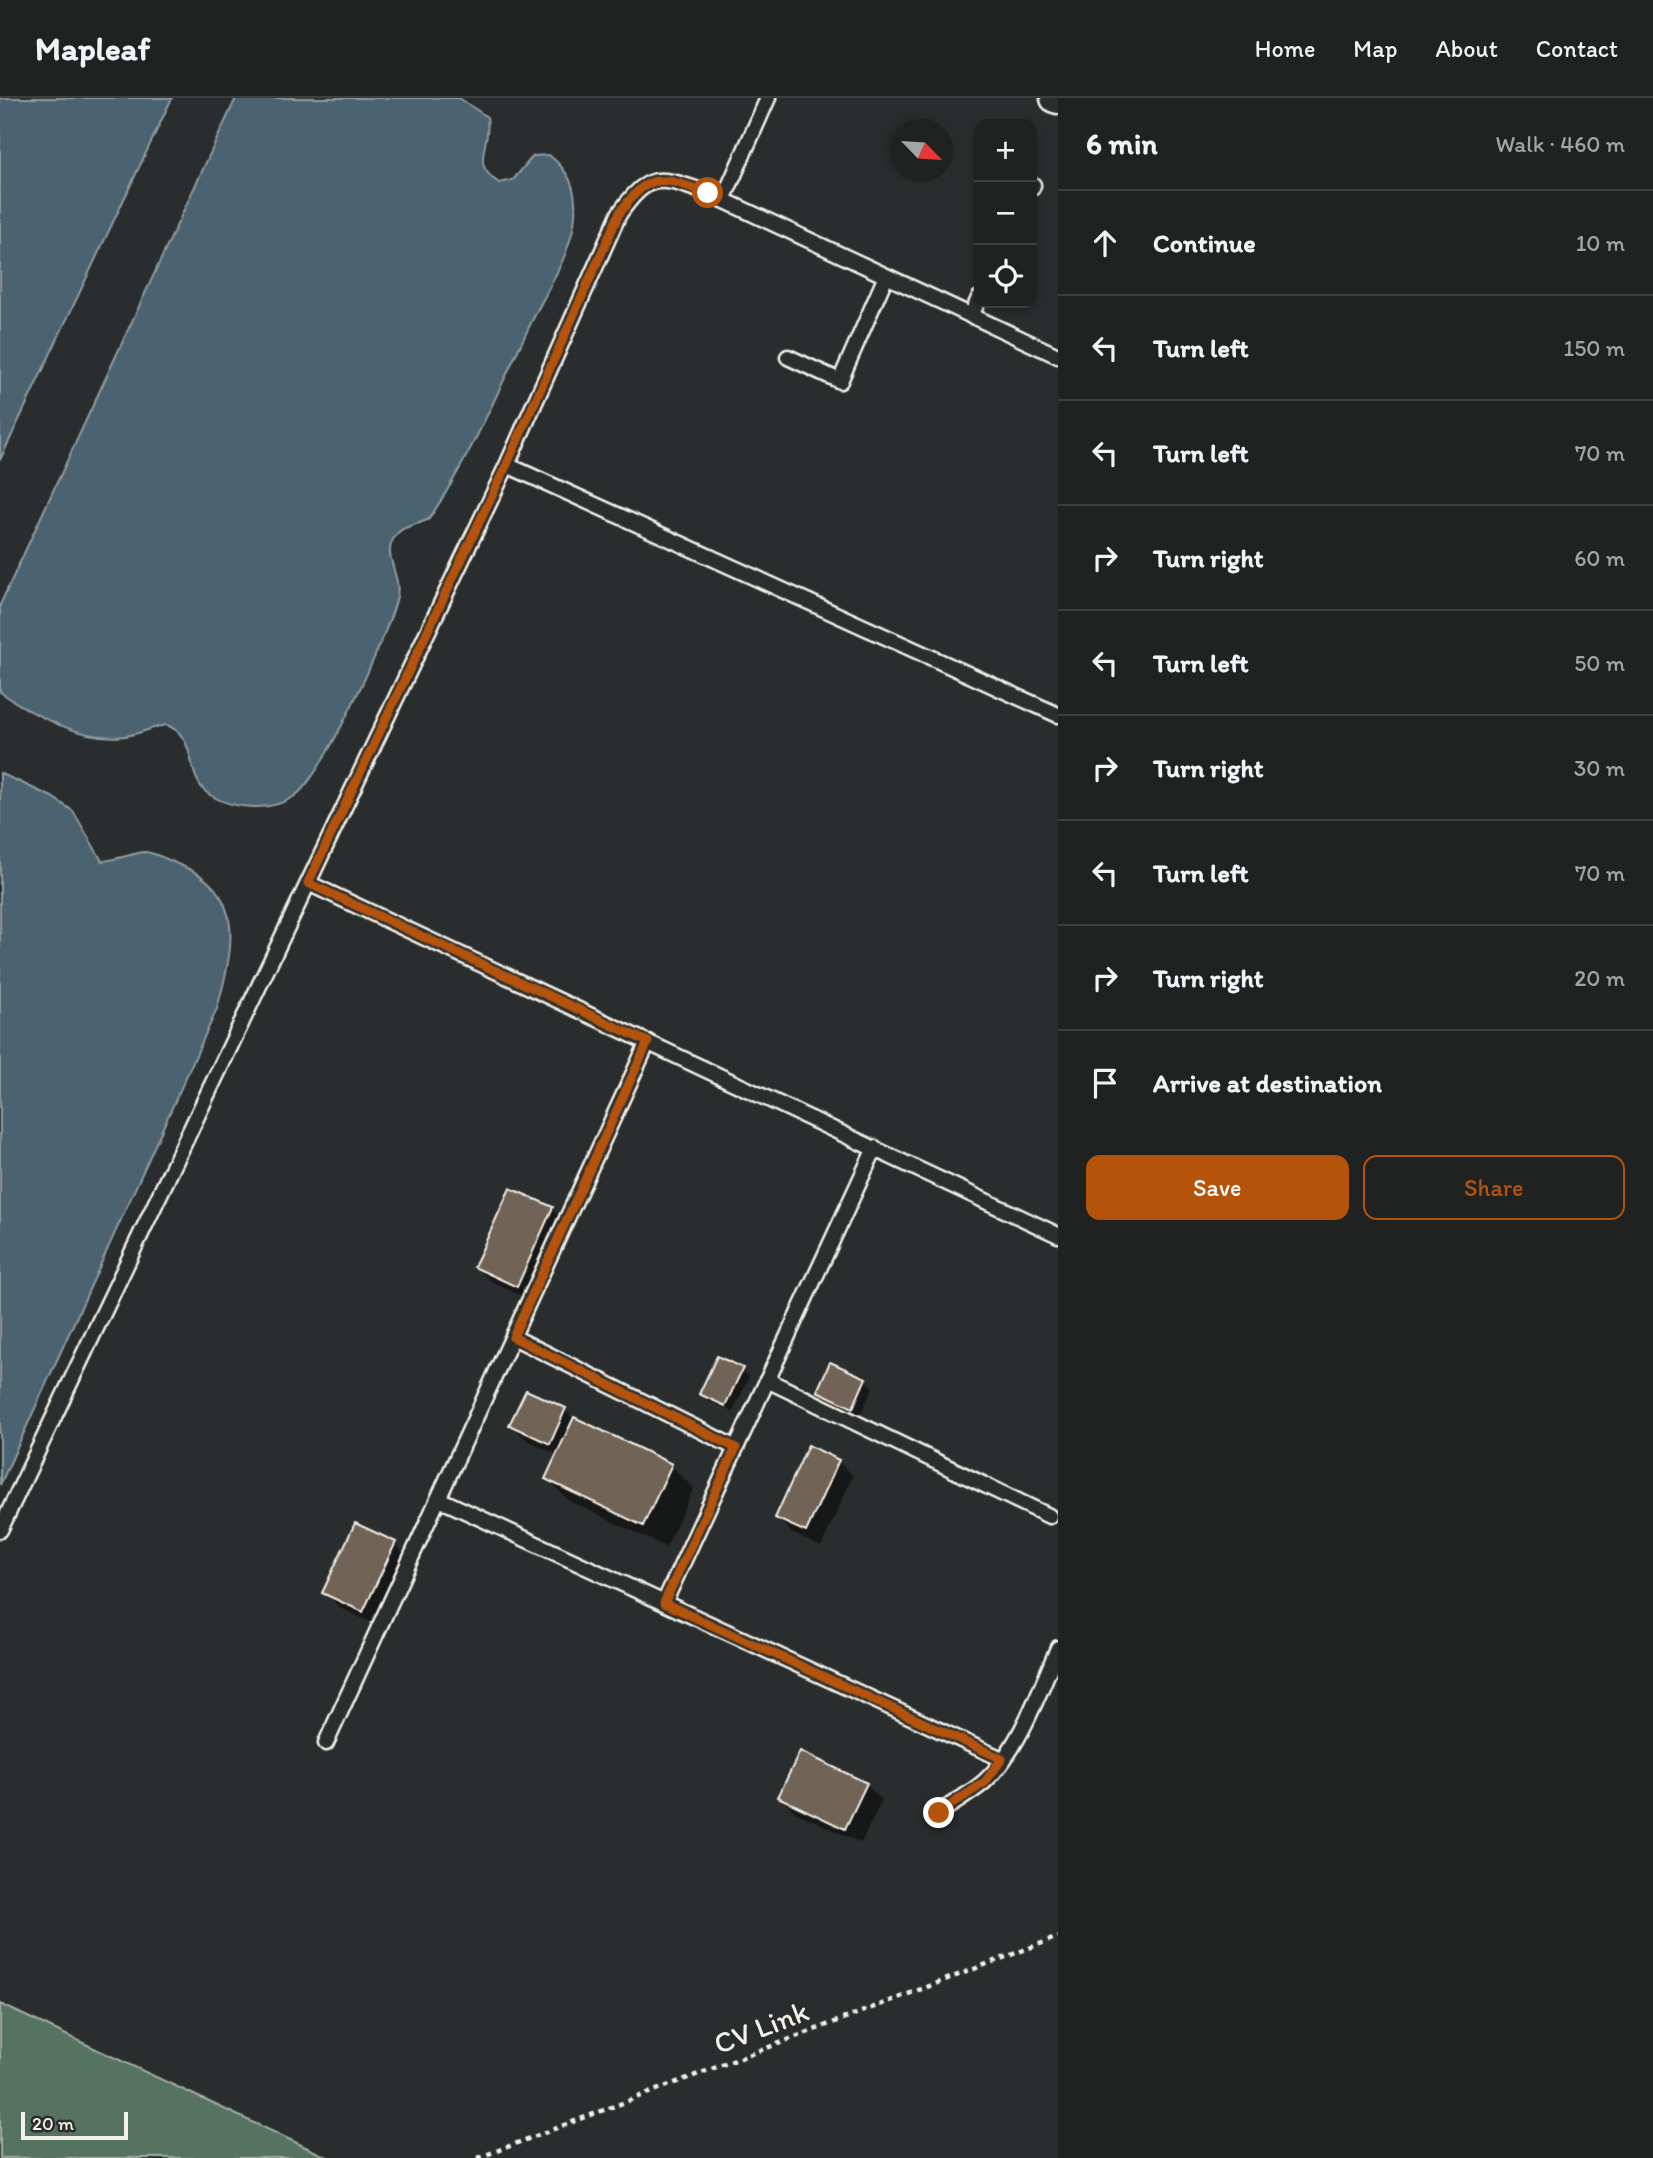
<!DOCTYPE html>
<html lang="en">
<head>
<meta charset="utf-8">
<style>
	:root { --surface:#202222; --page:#282a2a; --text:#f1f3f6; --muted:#a2a4a5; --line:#3d3f40; --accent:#b45309 }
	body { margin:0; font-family:Itim,sans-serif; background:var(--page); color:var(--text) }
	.controls { position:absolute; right:21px; top:21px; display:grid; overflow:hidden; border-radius:14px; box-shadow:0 4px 10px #0003 }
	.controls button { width:63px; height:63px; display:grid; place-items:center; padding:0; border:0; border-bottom:2px solid var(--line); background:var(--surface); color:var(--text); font:35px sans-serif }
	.compass { position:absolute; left:890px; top:21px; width:63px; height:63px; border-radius:50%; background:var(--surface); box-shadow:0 4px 10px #0003; rotate:115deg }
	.scale { position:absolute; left:21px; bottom:18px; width:107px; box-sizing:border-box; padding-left:7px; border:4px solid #f4f1e8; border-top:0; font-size:19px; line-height:24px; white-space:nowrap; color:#f4f1e8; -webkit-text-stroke:5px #2a2d2e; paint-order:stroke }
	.stop { position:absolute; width:21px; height:21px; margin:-16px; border:5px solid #b45309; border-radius:50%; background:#fff }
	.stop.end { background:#b45309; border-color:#fff; box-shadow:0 2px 7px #0008 }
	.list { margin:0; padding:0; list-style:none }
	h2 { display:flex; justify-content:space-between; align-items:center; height:91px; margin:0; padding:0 28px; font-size:30px }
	h2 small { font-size:23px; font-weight:400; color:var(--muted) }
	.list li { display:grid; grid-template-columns:46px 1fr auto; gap:21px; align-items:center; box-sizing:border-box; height:105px; padding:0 28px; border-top:2px solid var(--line) }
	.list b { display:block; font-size:26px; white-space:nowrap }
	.list em { font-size:23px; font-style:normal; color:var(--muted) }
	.actions { display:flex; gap:14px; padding:21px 28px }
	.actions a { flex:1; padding:16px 0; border:2px solid var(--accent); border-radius:14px; text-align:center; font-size:24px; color:var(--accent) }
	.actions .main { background:var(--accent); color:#fff }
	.icon { flex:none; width:38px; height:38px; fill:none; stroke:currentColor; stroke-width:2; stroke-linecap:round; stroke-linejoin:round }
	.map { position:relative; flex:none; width:1058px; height:2060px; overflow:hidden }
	header { display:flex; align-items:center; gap:42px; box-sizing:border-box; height:98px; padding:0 35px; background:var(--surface); border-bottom:2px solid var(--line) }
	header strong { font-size:33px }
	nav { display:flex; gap:38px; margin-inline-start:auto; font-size:24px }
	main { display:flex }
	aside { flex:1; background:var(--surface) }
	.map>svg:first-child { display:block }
	.green { fill:#567261; stroke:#a5b2a4; stroke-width:2 }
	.water { fill:#4c6470; stroke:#8f9ca0; stroke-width:2 }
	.shadow { fill:#0007 }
	.building { fill:#716357; stroke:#f4f1e8; stroke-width:2 }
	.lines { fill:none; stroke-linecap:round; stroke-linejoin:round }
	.service-casing { stroke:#f4f1e8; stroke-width:19 }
	.minor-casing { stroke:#f4f1e8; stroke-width:33 }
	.path { stroke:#f4f1e8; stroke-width:4.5; stroke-dasharray:5 5; stroke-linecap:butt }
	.service { stroke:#2a2d2e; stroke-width:14 }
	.minor { stroke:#2a2d2e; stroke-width:28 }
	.route { stroke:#b45309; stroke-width:9 }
	.labels { text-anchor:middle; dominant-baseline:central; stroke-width:7; stroke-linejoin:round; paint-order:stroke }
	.street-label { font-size:30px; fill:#f4f1e8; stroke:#2a2d2e }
</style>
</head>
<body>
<header>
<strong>Mapleaf</strong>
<nav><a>Home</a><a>Map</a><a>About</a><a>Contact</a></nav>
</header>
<main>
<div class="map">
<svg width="1058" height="2060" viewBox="0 0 1058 2060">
	<rect width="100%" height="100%" fill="#2a2d2e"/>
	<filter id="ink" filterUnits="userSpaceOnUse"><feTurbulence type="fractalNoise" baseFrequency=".0143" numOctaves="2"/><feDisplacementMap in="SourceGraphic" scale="14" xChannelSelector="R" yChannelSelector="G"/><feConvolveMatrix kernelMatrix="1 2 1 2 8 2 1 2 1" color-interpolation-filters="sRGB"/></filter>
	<g filter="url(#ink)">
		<path class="green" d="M 0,1906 L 329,2060 L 0,2060 Z"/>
		<path class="water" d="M 0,0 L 172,0 L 0,362 Z
			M 236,0 L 459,0 L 487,19 C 492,49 468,65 499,85 L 513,82 L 533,58 L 549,57 C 569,73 577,90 575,117 C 573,152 548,190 533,221 C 500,288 471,359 429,421 C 414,429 398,426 391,446 C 386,461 401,480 397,498 C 390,533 323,677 296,697 C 273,714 234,712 210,697 C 188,683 195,653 180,636 C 177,632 171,629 167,627 C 152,629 139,636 125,638 C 83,644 33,617 0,594 L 0,507 Z
			M 0,675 L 52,699 L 73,713 L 102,763 C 116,762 130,756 144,754 C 155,754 170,763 180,767 C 249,794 232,855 217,911 L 0,1387 Z"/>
		<path class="shadow" d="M 552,1111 L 567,1126 L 532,1203 L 492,1184 L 476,1169 Z
			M 831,1266 L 865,1282 L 873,1289 L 861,1316 L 826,1300 L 819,1293 Z
			M 742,1272 L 749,1279 L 733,1314 L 708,1303 L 701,1296 Z
			M 565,1312 L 575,1322 L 671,1368 L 694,1390 L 666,1449 L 569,1403 L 547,1380 L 558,1357 L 527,1342 L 511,1327 Z
			M 838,1363 L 853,1378 L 821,1449 L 792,1435 L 777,1420 Z
			M 395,1446 L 410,1461 L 379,1528 L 340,1510 L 324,1494 Z
			M 801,1655 L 866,1686 L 882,1702 L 861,1745 L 795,1714 L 780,1699 Z"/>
		<path class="building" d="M 510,1090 L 553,1109 L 517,1189 L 474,1169 Z
			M 717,1258 L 743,1270 L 725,1308 L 699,1296 Z
			M 830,1264 L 866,1280 L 853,1310 L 817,1293 Z
			M 526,1292 L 566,1310 L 550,1346 L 509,1327 Z
			M 574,1319 L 672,1366 L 643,1428 L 545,1381 Z
			M 808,1347 L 839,1362 L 806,1434 L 775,1420 Z
			M 355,1425 L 396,1444 L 363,1514 L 322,1495 Z
			M 800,1653 L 867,1685 L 845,1731 L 778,1699 Z"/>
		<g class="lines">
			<defs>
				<path id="service" d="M 1032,90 L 1033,87
					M 723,102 L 768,0
					M 971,218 L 979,200
					M 788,259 L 840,283 L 886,178
					M 507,367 L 1058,617
					M 308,785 L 1058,1137
					M 513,1239 L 736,1350
					M 767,1282 L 1049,1418
					M 439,1401 L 1002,1661
					M 0,1432 L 507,367 L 619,116 C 650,72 660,79 708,95 L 1058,258
					M 664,1505 L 875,1050
					M 326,1645 L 648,944
					M 939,1715 C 953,1705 970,1696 984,1684 C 1018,1654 1040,1592 1058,1550"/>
				<path id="minor" d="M 1055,0 L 1058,1"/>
			</defs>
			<use href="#service" class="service-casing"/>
			<use href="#minor" class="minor-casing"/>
			<path class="path" d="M 478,2060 L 1058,1839"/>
			<use href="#service" class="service"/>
			<use href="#minor" class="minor"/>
		</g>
	</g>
	<g class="lines" filter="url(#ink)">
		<path class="route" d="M 708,95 C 660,79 650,72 619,116 L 507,366 L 308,785 L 648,944 L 513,1239 L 736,1350 L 664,1505 L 1002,1661 L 985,1684 L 939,1715"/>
	</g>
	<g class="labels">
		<g class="street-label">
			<text transform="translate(761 1929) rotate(-21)">CV Link</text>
		</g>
	</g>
</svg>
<div class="controls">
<button>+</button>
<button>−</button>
<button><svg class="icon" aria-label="locate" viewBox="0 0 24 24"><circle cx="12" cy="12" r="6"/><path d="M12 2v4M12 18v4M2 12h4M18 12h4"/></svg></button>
</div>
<svg class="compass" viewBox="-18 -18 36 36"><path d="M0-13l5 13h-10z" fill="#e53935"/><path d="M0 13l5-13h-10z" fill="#a2a4a5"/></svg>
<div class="scale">20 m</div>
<div class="stop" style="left:708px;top:95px"></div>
<div class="stop end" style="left:939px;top:1715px"></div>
</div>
<aside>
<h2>6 min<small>Walk · 460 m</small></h2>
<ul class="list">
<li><svg class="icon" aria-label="ahead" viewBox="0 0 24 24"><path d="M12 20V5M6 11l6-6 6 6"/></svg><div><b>Continue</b></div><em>10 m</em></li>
<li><svg class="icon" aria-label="left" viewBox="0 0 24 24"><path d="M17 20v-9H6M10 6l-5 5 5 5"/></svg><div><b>Turn left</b></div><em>150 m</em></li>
<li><svg class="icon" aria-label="left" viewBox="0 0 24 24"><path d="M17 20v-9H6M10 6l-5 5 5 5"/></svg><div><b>Turn left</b></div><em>70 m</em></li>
<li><svg class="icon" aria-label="right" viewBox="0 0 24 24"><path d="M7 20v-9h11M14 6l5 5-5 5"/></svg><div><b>Turn right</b></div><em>60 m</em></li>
<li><svg class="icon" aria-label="left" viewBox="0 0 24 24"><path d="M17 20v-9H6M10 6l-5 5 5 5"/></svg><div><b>Turn left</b></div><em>50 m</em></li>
<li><svg class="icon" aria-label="right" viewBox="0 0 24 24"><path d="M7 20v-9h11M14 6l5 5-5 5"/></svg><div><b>Turn right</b></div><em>30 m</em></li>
<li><svg class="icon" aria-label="left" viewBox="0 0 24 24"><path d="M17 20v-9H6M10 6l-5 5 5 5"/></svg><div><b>Turn left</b></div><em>70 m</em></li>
<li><svg class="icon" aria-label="right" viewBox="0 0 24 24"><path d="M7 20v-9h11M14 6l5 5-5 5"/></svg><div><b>Turn right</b></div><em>20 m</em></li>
<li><svg class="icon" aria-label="arrive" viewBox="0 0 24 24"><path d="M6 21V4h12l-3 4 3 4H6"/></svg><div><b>Arrive at destination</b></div></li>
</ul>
<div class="actions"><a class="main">Save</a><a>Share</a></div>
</aside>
</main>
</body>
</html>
